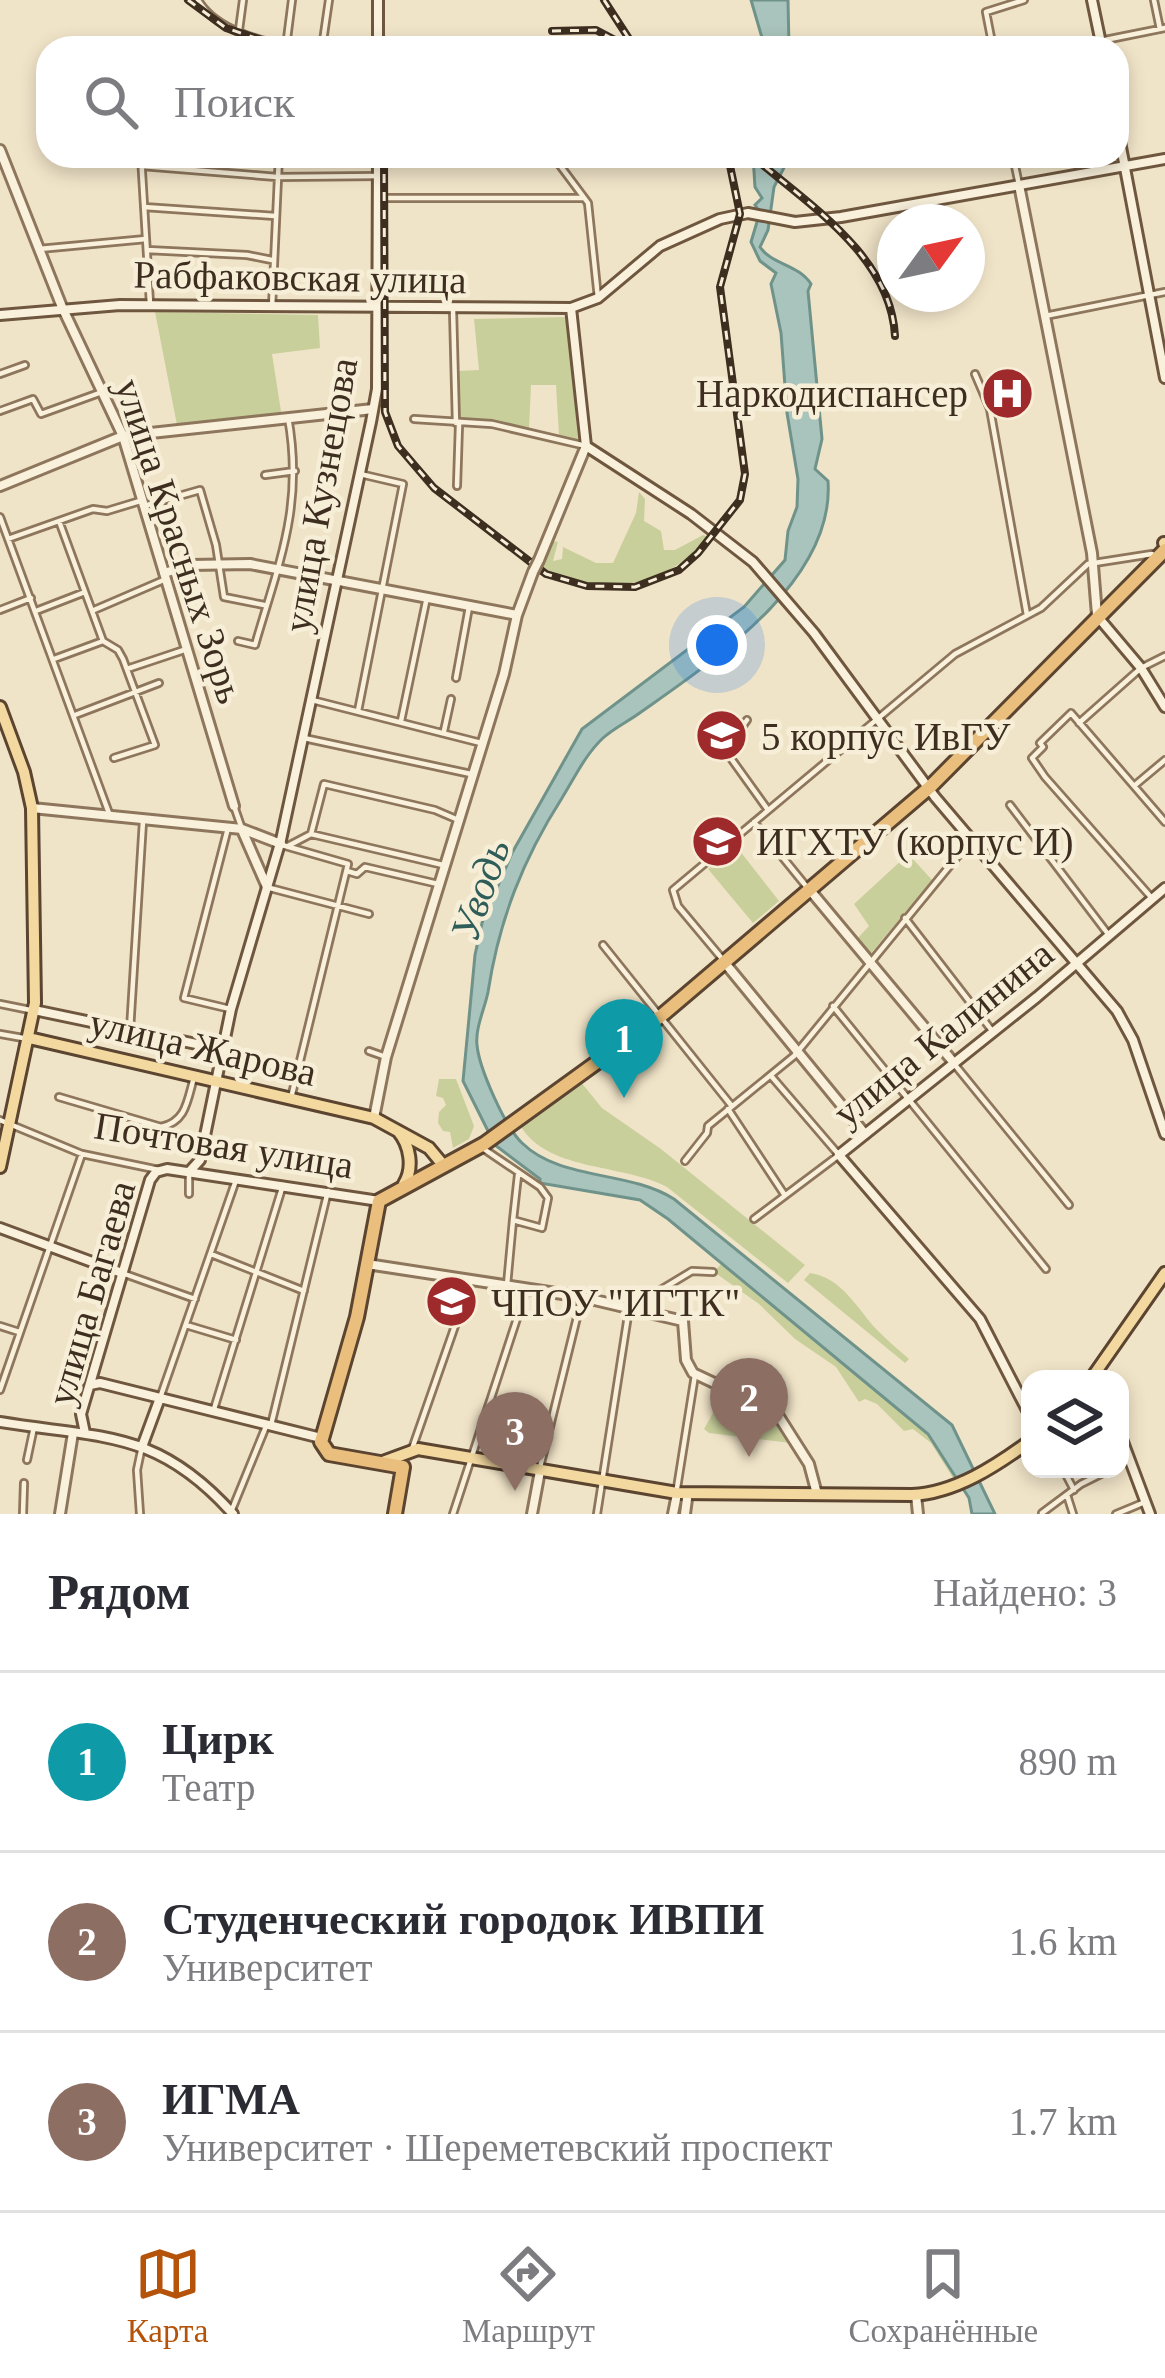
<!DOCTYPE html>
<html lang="ru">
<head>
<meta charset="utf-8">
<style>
	:root { --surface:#fff; --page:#f2f2f3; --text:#2b2b33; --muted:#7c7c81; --line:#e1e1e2; --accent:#b45309 }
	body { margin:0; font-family:"Times New Roman",serif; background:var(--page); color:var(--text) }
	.controls { position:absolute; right:36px; bottom:36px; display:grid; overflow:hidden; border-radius:24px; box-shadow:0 6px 18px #0003 }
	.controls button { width:108px; height:108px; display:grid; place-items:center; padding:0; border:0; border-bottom:3px solid var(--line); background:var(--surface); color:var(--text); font:60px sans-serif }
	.compass { position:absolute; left:877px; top:204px; width:108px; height:108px; border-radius:50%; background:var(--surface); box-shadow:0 6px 18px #0003; rotate:57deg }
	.you { position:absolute; left:717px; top:645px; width:42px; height:42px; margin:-30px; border:9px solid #fff; border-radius:50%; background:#1a73e8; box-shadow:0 0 0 18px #1a73e833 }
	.badge { display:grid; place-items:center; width:78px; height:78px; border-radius:50%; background:var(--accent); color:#fff; font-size:39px; font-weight:700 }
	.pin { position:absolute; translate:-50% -99px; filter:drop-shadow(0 3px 6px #0008) }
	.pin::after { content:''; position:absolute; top:63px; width:42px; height:36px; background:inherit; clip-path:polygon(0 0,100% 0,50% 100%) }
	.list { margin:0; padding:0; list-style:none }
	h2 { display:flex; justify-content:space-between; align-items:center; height:156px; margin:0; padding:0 48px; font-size:51px }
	h2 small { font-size:39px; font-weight:400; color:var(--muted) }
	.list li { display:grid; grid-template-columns:78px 1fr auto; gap:36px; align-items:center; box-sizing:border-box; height:180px; padding:0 48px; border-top:3px solid var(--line) }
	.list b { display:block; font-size:45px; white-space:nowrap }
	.list p { margin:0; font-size:39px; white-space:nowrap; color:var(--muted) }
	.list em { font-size:39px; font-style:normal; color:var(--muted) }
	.icon { flex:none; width:66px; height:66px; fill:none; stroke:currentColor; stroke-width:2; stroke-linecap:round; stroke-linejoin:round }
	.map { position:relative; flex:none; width:1165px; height:1514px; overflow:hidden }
	.search { position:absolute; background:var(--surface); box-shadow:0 6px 18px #0003; left:36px; right:36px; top:36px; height:132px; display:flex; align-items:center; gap:30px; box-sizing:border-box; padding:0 42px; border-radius:36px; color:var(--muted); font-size:45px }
	.sheet { height:696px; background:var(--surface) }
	nav { display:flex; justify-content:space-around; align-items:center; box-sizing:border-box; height:168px; border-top:3px solid var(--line); background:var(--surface); font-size:33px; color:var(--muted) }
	nav a { display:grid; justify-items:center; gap:6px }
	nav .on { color:var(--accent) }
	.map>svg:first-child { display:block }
	.green { fill:#c9cf9b }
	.water { fill:#a9c4bc; stroke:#6f938a; stroke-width:3 }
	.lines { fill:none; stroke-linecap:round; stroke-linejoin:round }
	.minor-casing { stroke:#8d765c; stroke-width:10 }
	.tertiary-casing { stroke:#8d765c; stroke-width:14 }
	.secondary-casing { stroke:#6f573f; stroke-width:14 }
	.primary-casing { stroke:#5b4430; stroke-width:16 }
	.trunk-casing { stroke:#5b4430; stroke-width:18 }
	.minor { stroke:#faf1dc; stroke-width:4.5 }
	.tertiary { stroke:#faf1dc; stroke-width:8 }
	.secondary { stroke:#faf1dc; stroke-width:8 }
	.primary { stroke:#f3d9a0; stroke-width:10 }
	.trunk { stroke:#eabe7c; stroke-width:12 }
	.rail-casing { stroke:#3d2e20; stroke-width:8 }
	.rail { stroke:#f7eed8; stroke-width:3; stroke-dasharray:9; stroke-linecap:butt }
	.tertiary-bridge-casing { stroke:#8d765c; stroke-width:14; stroke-linecap:butt }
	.tertiary-bridge { stroke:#faf1dc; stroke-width:8 }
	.labels { text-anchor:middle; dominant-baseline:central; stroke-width:9; stroke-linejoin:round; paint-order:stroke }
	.street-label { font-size:39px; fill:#3d2e20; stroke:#f7eed8 }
	.poi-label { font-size:39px; fill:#3d2e20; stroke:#f7eed8; text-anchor:start }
	.water-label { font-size:42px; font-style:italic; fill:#2f5d5a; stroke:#f7eed8 }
</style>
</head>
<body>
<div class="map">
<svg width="1165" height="1514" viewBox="0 0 1165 1514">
	<rect width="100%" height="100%" fill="#f0e4c8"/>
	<path class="green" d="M 155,312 L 318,315 L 320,348 L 272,354 L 282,418 L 178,430 Z
		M 567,317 L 578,441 L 559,435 L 556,385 L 531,385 L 529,429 L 457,420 L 457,371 L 479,370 L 474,319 Z
		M 639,492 L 645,499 L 644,521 L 661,531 L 664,550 L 675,550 L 703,535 L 709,537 C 672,585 589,604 540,565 L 552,541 L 558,542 L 553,561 L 562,559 L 563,547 L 596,563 L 613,563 L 636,513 Z
		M 736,846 L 779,901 L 753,923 L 708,869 Z
		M 904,858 L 912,858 L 932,880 L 867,958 L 854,942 L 869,926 L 854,904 Z
		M 439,1079 L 456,1079 L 474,1126 L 469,1139 L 453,1148 L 450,1132 L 443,1131 L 438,1123 L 439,1112 L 446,1105 L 443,1098 L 436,1096 Z
		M 580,1081 L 602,1108 L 661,1149 L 805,1265 L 788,1283 L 667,1187 C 622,1163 544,1172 519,1123 Z
		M 721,1264 L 926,1433 L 956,1476 L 953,1478 L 931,1443 L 913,1429 L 904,1431 L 877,1404 L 865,1399 L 859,1402 L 836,1367 L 795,1339 L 759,1304 L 714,1272 Z
		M 810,1273 C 843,1278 857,1309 878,1331 C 888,1341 899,1350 909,1359 L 905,1363 L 804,1280 Z
		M 724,1393 L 766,1409 L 791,1443 L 709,1433 L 704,1429 Z"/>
	<path class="water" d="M 751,0 L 788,0 L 789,48 L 765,48 Z
		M 753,156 L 790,156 L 774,187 L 768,230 L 760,247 C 772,265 798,264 811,284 L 808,291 L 822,439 L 815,469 L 828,481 C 835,581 713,661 641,712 C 629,721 614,728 603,738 C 585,755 575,777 562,798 C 523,859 499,920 488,992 C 485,1008 475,1028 477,1045 C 479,1068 505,1127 522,1143 C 561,1181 628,1170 674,1199 L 952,1425 L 995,1514 L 972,1514 L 969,1498 L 928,1434 L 668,1219 L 640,1200 L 540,1183 L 540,1179 L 495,1145 L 463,1081 L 475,955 L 482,923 L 512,853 L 582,729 L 744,607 L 785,560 L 788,531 L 797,507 L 798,479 L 787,413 L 781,333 L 771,284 L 776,273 L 760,261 L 751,242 L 760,212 L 755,205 L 762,198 L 755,187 Z"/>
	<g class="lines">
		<defs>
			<path id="minor" d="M 198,0 C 215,30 261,41 292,48
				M 1154,0 L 1160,29
				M 239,30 L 243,0
				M 1100,41 L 1165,28
				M 286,47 L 292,0
				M 322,48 L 329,0
				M 993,48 L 986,12 L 1024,0
				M 141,156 L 150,304
				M 553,156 L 588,203 L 598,298
				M 1013,156 L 1019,185
				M 142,166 L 277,177 L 378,176
				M 388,198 L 583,198
				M 144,207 L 275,216
				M 39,249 L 146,239
				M 147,250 L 247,255 L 272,260
				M 272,307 L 279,156
				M 453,310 L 456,423
				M 1045,316 L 1165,292
				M 0,374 L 25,365
				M 975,374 L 990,409 L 1027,615
				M 0,411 L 33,399 L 41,414 L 102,392
				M 414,419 L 492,424 L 586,446
				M 265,475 L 295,471
				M 457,486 L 459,425
				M 144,506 L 200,490 L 216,545 L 224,597 L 264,605
				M 0,517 L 110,816
				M 59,521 L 103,641 L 118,650 L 123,659 L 155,745 L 114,758
				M 8,539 L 93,509 L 107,511 L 140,501
				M 0,610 L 31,598
				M 94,610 L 166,579
				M 36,611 L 85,592
				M 238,641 L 255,645 C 279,562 304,506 288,417
				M 54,659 L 103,641
				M 127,669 L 184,650
				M 456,678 L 469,607
				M 312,700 L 481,743
				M 358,711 L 403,484 L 360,474
				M 75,715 L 159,683
				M 747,720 L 725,750 L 768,810
				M 401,721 L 427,597
				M 1079,723 L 1141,668 L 1165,656
				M 444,731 L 451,699
				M 304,738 L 471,774
				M 1134,786 L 1165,760
				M 1010,805 L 1108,934
				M 234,806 L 242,829
				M 754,822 L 806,886
				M 228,828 L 184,998 L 230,1009
				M 311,834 L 324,784 L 435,810 L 456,819
				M 282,845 L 348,864 L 291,1098
				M 288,846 L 311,834 L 443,865
				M 347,871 L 357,874 L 365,867 L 438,884
				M 270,888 L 369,914
				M 1150,896 L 1045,777 L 1032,758 L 1043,747 L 1040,743 L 1071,713 L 1165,822
				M 905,918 L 993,1032
				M 603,945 L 731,1105
				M 724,961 L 678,906 L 673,890 L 955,654 L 1041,608 L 1088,564 L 1152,554
				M 0,1004 L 30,1010
				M 833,1006 L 1046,1269
				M 130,1030 L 143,821
				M 0,1034 L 23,1038
				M 369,1051 L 386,1057
				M 260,1064 L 296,1072
				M 955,1065 L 1069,1205
				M 59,1097 L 161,1127 C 185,1122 187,1103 193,1081
				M 728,1109 L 784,1194
				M 0,1120 L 82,1154 L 159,1170
				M 481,1147 L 540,1187 L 548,1198 L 542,1228 L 513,1220 L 518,1175
				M 685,1161 L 707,1133 L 708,1126 L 794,1056 L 970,841
				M 189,1172 L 189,1194
				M 754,1219 L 839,1155 L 772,1077
				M 211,1254 L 304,1291
				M 122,1273 L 195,1299
				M 507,1285 L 513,1220
				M 186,1325 L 236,1340
				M 0,1326 L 19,1332
				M 0,1390 L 82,1154
				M 160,1398 L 235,1183
				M 214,1409 L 283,1185
				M 271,1425 L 328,1191
				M 412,1449 L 471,1280
				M 27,1460 L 34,1427
				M 540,1467 L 582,1297
				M 1063,1469 L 1074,1490
				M 677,1488 L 695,1375
				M 1067,1495 L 1073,1514
				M 231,1512 L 267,1424
				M 1042,1513 L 1081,1484 L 1111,1469
				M 23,1514 L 24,1483
				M 140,1514 L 137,1470 L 141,1451
				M 453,1514 L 527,1288
				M 597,1514 L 629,1309 L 692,1271 L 713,1272
				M 1116,1514 L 1145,1502"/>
			<path id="tertiary" d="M 0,150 L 62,307 L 123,436 L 234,806
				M 1019,185 L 1092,553 L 1097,615
				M 0,486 L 123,436 L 373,409
				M 539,560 L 586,446
				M 164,573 L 191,565 L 250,564 L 517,615
				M 32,808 L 242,829 L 281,844
				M 242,830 L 267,887
				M 809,889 L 954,1063
				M 725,963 L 865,1134
				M 374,1118 L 386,1057 L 504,674 L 517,615 L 533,572
				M 367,1264 L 582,1297 L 683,1321 L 686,1360 L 693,1373 L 776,1412 L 809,1464 L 817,1494
				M 916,1495 L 918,1514
				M 60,1514 L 73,1433
				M 532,1514 L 540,1471
				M 673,1514 L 676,1499
				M 685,1514 L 687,1499"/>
			<path id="secondary" d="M 1092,0 L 1102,48
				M 378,48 L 378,0
				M 1117,126 L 1165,378
				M 571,308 L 586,446 L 691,514 L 753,562 L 814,633 L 935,797 L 1117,1011 L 1133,1040 L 1165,1134
				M 0,315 L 120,305 L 571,308 L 598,298 L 660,246 L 720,219 L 748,213 L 795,222 L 841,217 L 1165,159
				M 1098,617 L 1141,668 L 1165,707
				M 34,1010 L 225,1050
				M 189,1172 L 200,1160 L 231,1009 L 281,840 L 371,422 L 377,389 L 378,156
				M 0,1228 L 122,1273
				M 90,1385 L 100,1383 L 321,1438
				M 1030,1416 L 980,1319 L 839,1155 L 1037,997 L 1165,888
				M 0,1422 C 103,1439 157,1429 233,1514
				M 85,1433 L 81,1414 L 150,1180 L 156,1172 L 167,1169 L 379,1201
				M 1120,1434 L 1150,1514
				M 143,1444 L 160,1398"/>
			<path id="primary" d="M 1164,543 L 1165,543
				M 0,707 L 24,772 L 32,808 L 35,1003 L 0,1167
				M 29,1038 L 374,1118 L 429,1148 L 444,1166
				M 398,1131 C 410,1145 414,1168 404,1184
				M 1091,1379 L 1165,1273
				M 380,1463 L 418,1449 L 677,1493 L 912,1495 C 955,1493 996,1466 1030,1441"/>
			<path id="trunk" d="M 395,1514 L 403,1467 L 329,1454 L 321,1442 L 357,1317 L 379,1201 L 484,1144 L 661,1016 L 930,787 L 1165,550"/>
		</defs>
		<use href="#minor" class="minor-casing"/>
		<use href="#tertiary" class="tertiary-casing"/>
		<use href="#secondary" class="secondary-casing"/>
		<use href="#primary" class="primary-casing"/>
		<use href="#trunk" class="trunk-casing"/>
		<use href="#minor" class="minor"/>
		<use href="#tertiary" class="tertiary"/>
		<use href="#secondary" class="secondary"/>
		<use href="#primary" class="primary"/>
		<use href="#trunk" class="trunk"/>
		<defs>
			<path id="rail" d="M 188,0 L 226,28 L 285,48
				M 604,0 L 635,48
				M 552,31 L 596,30 L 630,48
				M 384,156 L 385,412 L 398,446 L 434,488 L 546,574 L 587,586 L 635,587 L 679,570 L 698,553 L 740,500 L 745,474 L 720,287 L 740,214 L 728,156
				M 752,156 C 808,204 891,256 895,336"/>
		</defs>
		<use href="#rail" class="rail-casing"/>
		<use href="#rail" class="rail"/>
		<defs>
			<path id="tertiary-bridge" d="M 533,572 L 539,560"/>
		</defs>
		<use href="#tertiary-bridge" class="tertiary-bridge-casing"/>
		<use href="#tertiary-bridge" class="tertiary-bridge"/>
	</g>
	<defs>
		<symbol id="hospital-disc" viewBox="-11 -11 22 22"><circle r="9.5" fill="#9e2a2b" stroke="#f7eed8"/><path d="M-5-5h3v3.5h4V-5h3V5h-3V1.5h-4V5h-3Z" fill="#fff"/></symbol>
		<symbol id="university-disc" viewBox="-11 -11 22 22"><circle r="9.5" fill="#9e2a2b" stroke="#f7eed8"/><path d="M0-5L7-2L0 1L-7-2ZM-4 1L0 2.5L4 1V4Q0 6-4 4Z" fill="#fff"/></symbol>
	</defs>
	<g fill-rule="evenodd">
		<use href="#hospital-disc" x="978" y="364" width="59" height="59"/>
		<use href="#university-disc" x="692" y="706" width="59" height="59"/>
		<use href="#university-disc" x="688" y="812" width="59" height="59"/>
		<use href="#university-disc" x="422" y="1272" width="59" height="59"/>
	</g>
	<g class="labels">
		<g class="street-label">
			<text transform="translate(300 277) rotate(1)">Рабфаковская улица</text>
			<text transform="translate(320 495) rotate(-80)">улица Кузнецова</text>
			<text transform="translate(180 541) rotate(72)">улица Красных Зорь</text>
			<text transform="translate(943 1033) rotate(-39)">улица Калинина</text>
			<text transform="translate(203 1047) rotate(13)">улица Жарова</text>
			<text transform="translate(224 1145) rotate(9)">Почтовая улица</text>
			<text transform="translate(91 1293) rotate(-74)">улица Багаева</text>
		</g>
		<g class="poi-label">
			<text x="968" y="393" text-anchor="end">Наркодиспансер</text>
			<text x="761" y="736">5 корпус ИвГУ</text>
			<text x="756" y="841">ИГХТУ (корпус И)</text>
			<text x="491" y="1302">ЧПОУ "ИГТК"</text>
		</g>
		<g class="water-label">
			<text transform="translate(480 890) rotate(-71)">Уводь</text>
		</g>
	</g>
</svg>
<div class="controls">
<button><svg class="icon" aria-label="layers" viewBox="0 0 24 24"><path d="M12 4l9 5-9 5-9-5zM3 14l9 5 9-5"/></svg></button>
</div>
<svg class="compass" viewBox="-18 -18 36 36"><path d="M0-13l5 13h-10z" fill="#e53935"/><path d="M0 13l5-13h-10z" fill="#7c7c81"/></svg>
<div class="you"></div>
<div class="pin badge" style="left:624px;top:1098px;background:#0f9aa8">1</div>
<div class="pin badge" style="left:749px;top:1457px;background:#8d6e63">2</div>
<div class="pin badge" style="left:515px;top:1491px;background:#8d6e63">3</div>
<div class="search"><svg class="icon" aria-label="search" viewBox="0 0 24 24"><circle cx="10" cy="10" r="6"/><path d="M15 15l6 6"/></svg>Поиск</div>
</div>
<section class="sheet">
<h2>Рядом<small>Найдено: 3</small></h2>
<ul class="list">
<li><span class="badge" style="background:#0f9aa8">1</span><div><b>Цирк</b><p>Театр</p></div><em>890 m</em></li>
<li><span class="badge" style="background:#8d6e63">2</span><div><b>Студенческий городок ИВПИ</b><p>Университет</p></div><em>1.6 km</em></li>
<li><span class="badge" style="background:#8d6e63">3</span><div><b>ИГМА</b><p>Университет · Шереметевский проспект</p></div><em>1.7 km</em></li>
</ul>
</section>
<nav>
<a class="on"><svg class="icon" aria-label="map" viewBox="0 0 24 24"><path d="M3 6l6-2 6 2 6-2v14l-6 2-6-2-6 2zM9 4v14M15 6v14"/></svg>Карта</a>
<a><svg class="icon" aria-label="directions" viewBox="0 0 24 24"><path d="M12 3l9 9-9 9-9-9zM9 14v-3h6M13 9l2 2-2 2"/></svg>Маршрут</a>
<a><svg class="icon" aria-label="saved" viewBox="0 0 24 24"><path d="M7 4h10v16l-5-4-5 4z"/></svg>Сохранённые</a>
</nav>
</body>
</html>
